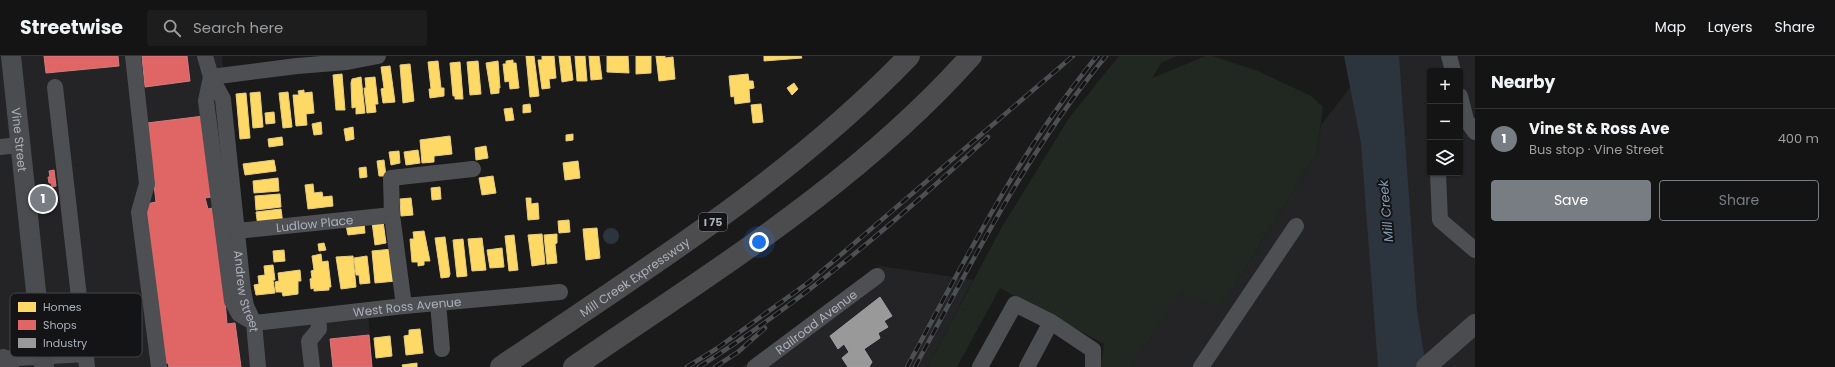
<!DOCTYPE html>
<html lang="en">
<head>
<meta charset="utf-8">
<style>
	:root { --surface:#141414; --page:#1d1d1d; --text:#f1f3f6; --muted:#9d9ea0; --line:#333334; --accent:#787c83 }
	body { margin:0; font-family:Poppins,sans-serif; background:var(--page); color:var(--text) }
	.controls { position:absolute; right:12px; top:12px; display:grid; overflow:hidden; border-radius:4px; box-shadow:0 1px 3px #0004 }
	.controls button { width:36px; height:36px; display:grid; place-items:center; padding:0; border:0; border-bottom:1px solid var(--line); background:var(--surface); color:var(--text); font:20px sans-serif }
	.you { position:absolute; left:759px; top:186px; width:14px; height:14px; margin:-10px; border:3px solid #fff; border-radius:50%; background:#1a73e8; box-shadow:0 0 0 6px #1a73e833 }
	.badge { display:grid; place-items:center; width:26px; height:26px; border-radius:50%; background:var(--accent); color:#fff; font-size:13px; font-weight:700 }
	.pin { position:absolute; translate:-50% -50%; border:2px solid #fff; box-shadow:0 1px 4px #0006 }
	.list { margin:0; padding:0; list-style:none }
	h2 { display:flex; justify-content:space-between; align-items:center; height:52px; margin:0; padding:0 16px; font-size:17px }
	h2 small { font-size:13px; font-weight:400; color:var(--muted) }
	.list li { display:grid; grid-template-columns:26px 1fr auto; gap:12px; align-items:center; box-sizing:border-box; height:60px; padding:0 16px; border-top:1px solid var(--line) }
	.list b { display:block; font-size:15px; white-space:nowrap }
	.list p { margin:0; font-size:13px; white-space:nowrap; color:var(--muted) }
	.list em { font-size:13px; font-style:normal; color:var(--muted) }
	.actions { display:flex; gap:8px; padding:12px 16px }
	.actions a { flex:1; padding:9px 0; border:1px solid var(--accent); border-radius:4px; text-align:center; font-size:14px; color:var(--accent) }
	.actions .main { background:var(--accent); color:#fff }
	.icon { flex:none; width:22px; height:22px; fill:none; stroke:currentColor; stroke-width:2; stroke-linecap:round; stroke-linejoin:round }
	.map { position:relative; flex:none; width:1475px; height:311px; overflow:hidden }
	header { display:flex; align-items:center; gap:24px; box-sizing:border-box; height:56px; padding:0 20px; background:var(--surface); border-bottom:1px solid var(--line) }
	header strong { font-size:19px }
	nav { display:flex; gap:22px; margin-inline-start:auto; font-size:14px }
	.search { width:280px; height:36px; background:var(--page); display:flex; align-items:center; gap:10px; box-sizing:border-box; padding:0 14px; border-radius:4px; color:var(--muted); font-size:15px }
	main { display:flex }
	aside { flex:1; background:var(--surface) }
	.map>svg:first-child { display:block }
	.built { fill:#242426; fill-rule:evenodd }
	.green { fill:#202821 }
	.water { fill:#2c353d }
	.homes { fill:#ffd966; stroke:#e6cd80 }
	.shops { fill:#e06666; stroke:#d07c80 }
	.industry { fill:#999; stroke:#9ea0a3 }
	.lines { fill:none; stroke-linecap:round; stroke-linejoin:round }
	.minor { stroke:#4e4f53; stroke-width:16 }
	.major { stroke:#4b4c4f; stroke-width:20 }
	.highway { stroke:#4c4c4f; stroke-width:22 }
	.rail-casing { stroke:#4e4f52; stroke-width:4.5 }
	.rail { stroke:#141416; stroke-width:3; stroke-dasharray:9; stroke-linecap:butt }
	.labels { text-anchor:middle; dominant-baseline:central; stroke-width:4; stroke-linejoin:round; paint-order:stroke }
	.shield { fill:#141416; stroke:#7e818a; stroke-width:1 }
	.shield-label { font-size:11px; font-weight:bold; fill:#abb0bb }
	.street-label { font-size:12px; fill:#abb0bb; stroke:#141416 }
	.water-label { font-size:13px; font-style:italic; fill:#829fb6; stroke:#141416 }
	.key { fill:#141416; stroke:#414348; stroke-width:1 }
	.key-label { font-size:11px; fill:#abb0bb }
</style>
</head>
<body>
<header>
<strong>Streetwise</strong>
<div class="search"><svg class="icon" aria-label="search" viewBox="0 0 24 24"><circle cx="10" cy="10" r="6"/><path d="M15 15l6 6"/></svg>Search here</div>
<nav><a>Map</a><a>Layers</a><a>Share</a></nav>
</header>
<main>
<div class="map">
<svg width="1475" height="311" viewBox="0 0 1475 311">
	<rect width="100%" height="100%" fill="#1a1a1a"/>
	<path class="built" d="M 0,0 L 222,0 L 224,20 L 212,21 L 253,267 L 368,254 L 372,311 L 0,311 Z
		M 1375,0 L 1475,0 L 1475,311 L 1130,311 L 1180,235 L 1221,251 L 1317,97 L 1321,69 ZM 1430,15 L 1460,15 L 1460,117 L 1430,117 Z
		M 880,210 L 973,224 L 927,311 L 742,311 Z"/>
	<path class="green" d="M 1119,0 L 1177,0 L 1161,7 L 1152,22 L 1206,0 L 1212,0 L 1258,15 L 1311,40 L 1323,51 L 1317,97 L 1221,251 L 1180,236 L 1130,311 L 1101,311 L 1104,288 L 1000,232 L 957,311 L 927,311 L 1002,171 L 1069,62 Z"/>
	<path class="water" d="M 1344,0 L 1399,0 L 1417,254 L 1426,311 L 1378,311 L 1361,87 Z
		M603 180a8 8 0 1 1 16 0a8 8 0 1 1-16 0Z"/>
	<path class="homes" d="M 526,0 L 534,0 L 539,40 L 530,41 Z
		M 542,0 L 554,0 L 556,22 L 549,23 L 550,32 L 542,33 L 538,4 L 542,4 Z
		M 559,0 L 570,0 L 573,24 L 562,26 Z
		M 575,0 L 585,0 L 587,25 L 577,25 Z
		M 589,0 L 599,0 L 602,23 L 591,24 Z
		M 607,0 L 628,0 L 629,17 L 607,16 Z
		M 636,0 L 651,0 L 651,17 L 636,18 Z
		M 656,0 L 665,0 L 665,2 L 673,1 L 675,23 L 659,25 Z
		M 764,0 L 801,0 L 802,2 L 764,5 Z
		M 513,4 L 513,7 L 516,7 L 519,32 L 510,33 L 509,25 L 505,26 L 503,8 L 506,8 L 506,5 Z
		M 438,5 L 441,32 L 444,32 L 444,40 L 430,42 L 429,33 L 431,33 L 428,6 Z
		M 478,5 L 481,38 L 470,39 L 467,6 Z
		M 498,5 L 500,32 L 499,32 L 499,37 L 491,38 L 486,7 Z
		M 460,6 L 463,43 L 455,43 L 455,40 L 453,40 L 450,7 Z
		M 410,8 L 414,45 L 403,47 L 400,9 Z
		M 390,10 L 395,46 L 383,47 L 381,33 L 384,32 L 381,11 Z
		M 342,18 L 345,54 L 336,54 L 333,19 Z
		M 748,18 L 749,25 L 753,25 L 754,32 L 749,33 L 750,46 L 735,48 L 734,40 L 731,41 L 729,20 Z
		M 361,21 L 365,57 L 356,58 L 356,51 L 352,52 L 351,27 L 352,23 Z
		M 375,21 L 378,48 L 375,48 L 376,56 L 367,57 L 364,32 L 366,32 L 365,22 Z
		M 794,27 L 798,33 L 792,39 L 787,32 Z
		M 304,34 L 304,37 L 312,36 L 314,57 L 306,58 L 307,69 L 296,70 L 293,39 L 299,39 L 298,35 Z
		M 260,36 L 263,71 L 253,72 L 250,37 Z
		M 288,36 L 292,71 L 283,72 L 279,37 Z
		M 246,37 L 250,82 L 240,83 L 236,38 Z
		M 530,48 L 531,56 L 523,57 L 523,49 Z
		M 761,48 L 763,66 L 753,67 L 751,49 Z
		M 512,52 L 514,64 L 506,65 L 504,53 Z
		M 274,56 L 275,67 L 266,68 L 265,57 Z
		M 321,66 L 322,78 L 314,79 L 312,68 Z
		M 353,71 L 354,83 L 346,85 L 344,73 Z
		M 573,78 L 573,84 L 566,85 L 566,79 Z
		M 450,80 L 452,98 L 434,100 L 434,106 L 422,107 L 420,84 Z
		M 282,81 L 283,89 L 269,91 L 268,83 Z
		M 486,90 L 488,102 L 476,104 L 475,92 Z
		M 418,94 L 420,107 L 406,109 L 404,96 Z
		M 399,95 L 400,107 L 391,109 L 389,96 Z
		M 274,104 L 276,115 L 245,119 L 243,108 Z
		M 384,104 L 386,120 L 379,120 L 377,105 Z
		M 578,105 L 580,122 L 565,124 L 563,107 Z
		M 366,111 L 367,121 L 360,122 L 359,112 Z
		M 493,120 L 496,137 L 482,139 L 479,122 Z
		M 278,122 L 279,135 L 254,137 L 253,125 Z
		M 313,128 L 314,137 L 322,136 L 323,141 L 332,140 L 333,150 L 308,153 L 305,129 Z
		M 440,131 L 441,143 L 432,144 L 431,132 Z
		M 280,138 L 281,151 L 256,154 L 255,140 Z
		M 411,142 L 413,159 L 401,160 L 400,143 Z
		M 526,142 L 531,142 L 531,148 L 538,147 L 539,163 L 528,164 Z
		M 281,153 L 283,168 L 258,171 L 256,156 Z
		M 569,164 L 570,176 L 559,177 L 558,165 Z
		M 383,165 L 386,187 L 375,189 L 372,166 Z
		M 364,167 L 365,177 L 348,179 L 346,169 Z
		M 597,172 L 600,202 L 586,204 L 583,173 Z
		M 424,175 L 430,205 L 424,205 L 424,209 L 418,210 L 418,206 L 412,206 L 410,183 L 414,183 L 413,176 Z
		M 542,178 L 545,208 L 532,210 L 528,179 Z
		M 557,178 L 557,187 L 555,188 L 557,207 L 547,208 L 544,179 Z
		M 514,179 L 518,214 L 509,215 L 505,180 Z
		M 445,181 L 450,218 L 449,221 L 441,222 L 435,182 Z
		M 482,182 L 486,214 L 472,215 L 468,183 Z
		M 463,183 L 467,220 L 457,221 L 453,184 Z
		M 324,187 L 326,194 L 319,195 L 318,188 Z
		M 502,192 L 504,211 L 490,212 L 487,194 Z
		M 393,193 L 396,225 L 375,227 L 372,195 Z
		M 284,194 L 285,205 L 274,206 L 273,195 Z
		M 321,198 L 322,206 L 328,205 L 331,231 L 329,231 L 329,234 L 314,235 L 314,232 L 311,233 L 310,223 L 312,222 L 311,215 L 314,214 L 312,200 Z
		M 353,200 L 356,231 L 341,233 L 336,201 Z
		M 367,200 L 370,227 L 360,228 L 359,219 L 356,219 L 354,202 Z
		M 273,209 L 275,224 L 273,224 L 275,237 L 256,239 L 254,229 L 259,228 L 258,220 L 265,219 L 264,210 Z
		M 300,214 L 301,225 L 298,225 L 298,238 L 283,240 L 282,236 L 276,236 L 275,226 L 279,225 L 278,217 Z
		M 420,273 L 423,297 L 406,299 L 404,280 L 409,279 L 409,274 Z
		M 390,280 L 392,300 L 376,302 L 374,282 Z
		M 417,307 L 417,311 L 403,311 L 402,309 Z"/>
	<path class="shops" d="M 44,0 L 118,0 L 119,10 L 46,17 Z
		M 142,0 L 187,0 L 190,25 L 145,31 Z
		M 204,60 L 211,141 L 205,142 L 208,153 L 217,151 L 227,268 L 235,267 L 241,311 L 169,311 L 168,307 L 164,307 L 146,148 L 156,146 L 147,67 Z
		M 54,114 L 56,130 L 52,131 L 51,127 L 49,127 L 48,121 L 50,121 L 49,115 Z
		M 369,279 L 372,311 L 333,311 L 330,283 Z"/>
	<path class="industry" d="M 880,241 L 892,260 L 884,265 L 888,271 L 878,277 L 880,282 L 864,293 L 872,306 L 869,311 L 848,311 L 842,302 L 849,296 L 844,288 L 838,293 L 830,280 Z"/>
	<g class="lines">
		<g class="minor">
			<path d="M 133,0 L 147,128 L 139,156 L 159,311"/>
			<path id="s1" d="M 205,0 L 211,21 L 223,43 L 243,234 L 246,250 L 254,267 L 258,311"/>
			<path d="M 1449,0 L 1453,15"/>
			<path d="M 211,21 L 206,45 L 232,245 L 239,258 L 249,264"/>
			<path d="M 211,21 L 297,10 L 347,6 L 378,0"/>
			<path d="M 55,31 L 87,311"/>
			<path d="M 1460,40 L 1466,64 L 1475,76"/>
			<path d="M 0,91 L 20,89"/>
			<path d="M 1438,117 L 1440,164 L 1475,194"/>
			<path id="s2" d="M 237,175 L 392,159"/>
			<path d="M 438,247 L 442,293"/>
			<path d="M 404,250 L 392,159 L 391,122 L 473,113"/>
			<path id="s3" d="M 254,267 L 404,250 L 560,236"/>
			<path d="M 0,303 L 86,298"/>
			<path d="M 312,311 L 309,285 L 319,273 L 318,260"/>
			<path id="s4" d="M 755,311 L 877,220"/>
			<path d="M 980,311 L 1015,248 L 1051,266 L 1093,294 L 1093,311"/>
			<path d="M 1027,311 L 1051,266"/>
			<path d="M 1201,311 L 1296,170"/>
		</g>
		<g class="major">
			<path id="s5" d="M 11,0 L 44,311"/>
			<path d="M 3,303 L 9,311"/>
			<path d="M 1426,311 L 1475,268"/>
		</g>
		<g class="highway">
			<path id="s6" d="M 501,311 C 642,215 790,124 909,0"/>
			<path d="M 574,311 C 712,216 858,127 971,0"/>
		</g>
		<defs>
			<path id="rail" d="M 687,311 L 716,293 L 809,226 L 1073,0
				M 699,311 C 803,245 897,165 988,81
				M 715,311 L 738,296 L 765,272
				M 907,311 C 965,204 1020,94 1097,0
				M 915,311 C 973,204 1028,94 1106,0"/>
		</defs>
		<use href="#rail" class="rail-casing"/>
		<use href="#rail" class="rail"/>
	</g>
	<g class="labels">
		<rect class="shield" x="699" y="157" width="28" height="18" rx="3"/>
		<g class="shield-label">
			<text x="713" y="166">I 75</text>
		</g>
		<g class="street-label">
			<text stroke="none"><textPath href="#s5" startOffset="84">Vine Street</textPath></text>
			<text stroke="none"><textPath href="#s2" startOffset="78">Ludlow Place</textPath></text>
			<text stroke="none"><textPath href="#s6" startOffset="161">Mill Creek Expressway</textPath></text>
			<text stroke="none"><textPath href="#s1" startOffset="241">Andrew Street</textPath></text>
			<text stroke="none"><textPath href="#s3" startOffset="154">West Ross Avenue</textPath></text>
			<text stroke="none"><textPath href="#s4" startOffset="76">Railroad Avenue</textPath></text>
		</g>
		<g class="water-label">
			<text transform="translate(1386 155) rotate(-95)">Mill Creek</text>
		</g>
	</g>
	<rect x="10" y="237" width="132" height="64" rx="6" class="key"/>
	<rect x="18" y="246" width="18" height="10" fill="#ffd966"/>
	<rect x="18" y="264" width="18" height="10" fill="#e06666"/>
	<rect x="18" y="282" width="18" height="10" fill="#999"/>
	<g class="key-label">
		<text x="43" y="255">Homes</text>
		<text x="43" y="273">Shops</text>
		<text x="43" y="291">Industry</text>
	</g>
</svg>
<div class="controls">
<button>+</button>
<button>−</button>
<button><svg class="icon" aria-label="layers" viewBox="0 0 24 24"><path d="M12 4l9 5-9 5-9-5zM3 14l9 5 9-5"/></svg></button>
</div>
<div class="you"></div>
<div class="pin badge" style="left:43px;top:143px">1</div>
</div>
<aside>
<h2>Nearby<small></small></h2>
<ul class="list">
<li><span class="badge">1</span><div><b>Vine St &amp; Ross Ave</b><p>Bus stop · Vine Street</p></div><em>400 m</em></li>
</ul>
<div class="actions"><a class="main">Save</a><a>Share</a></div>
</aside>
</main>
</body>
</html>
